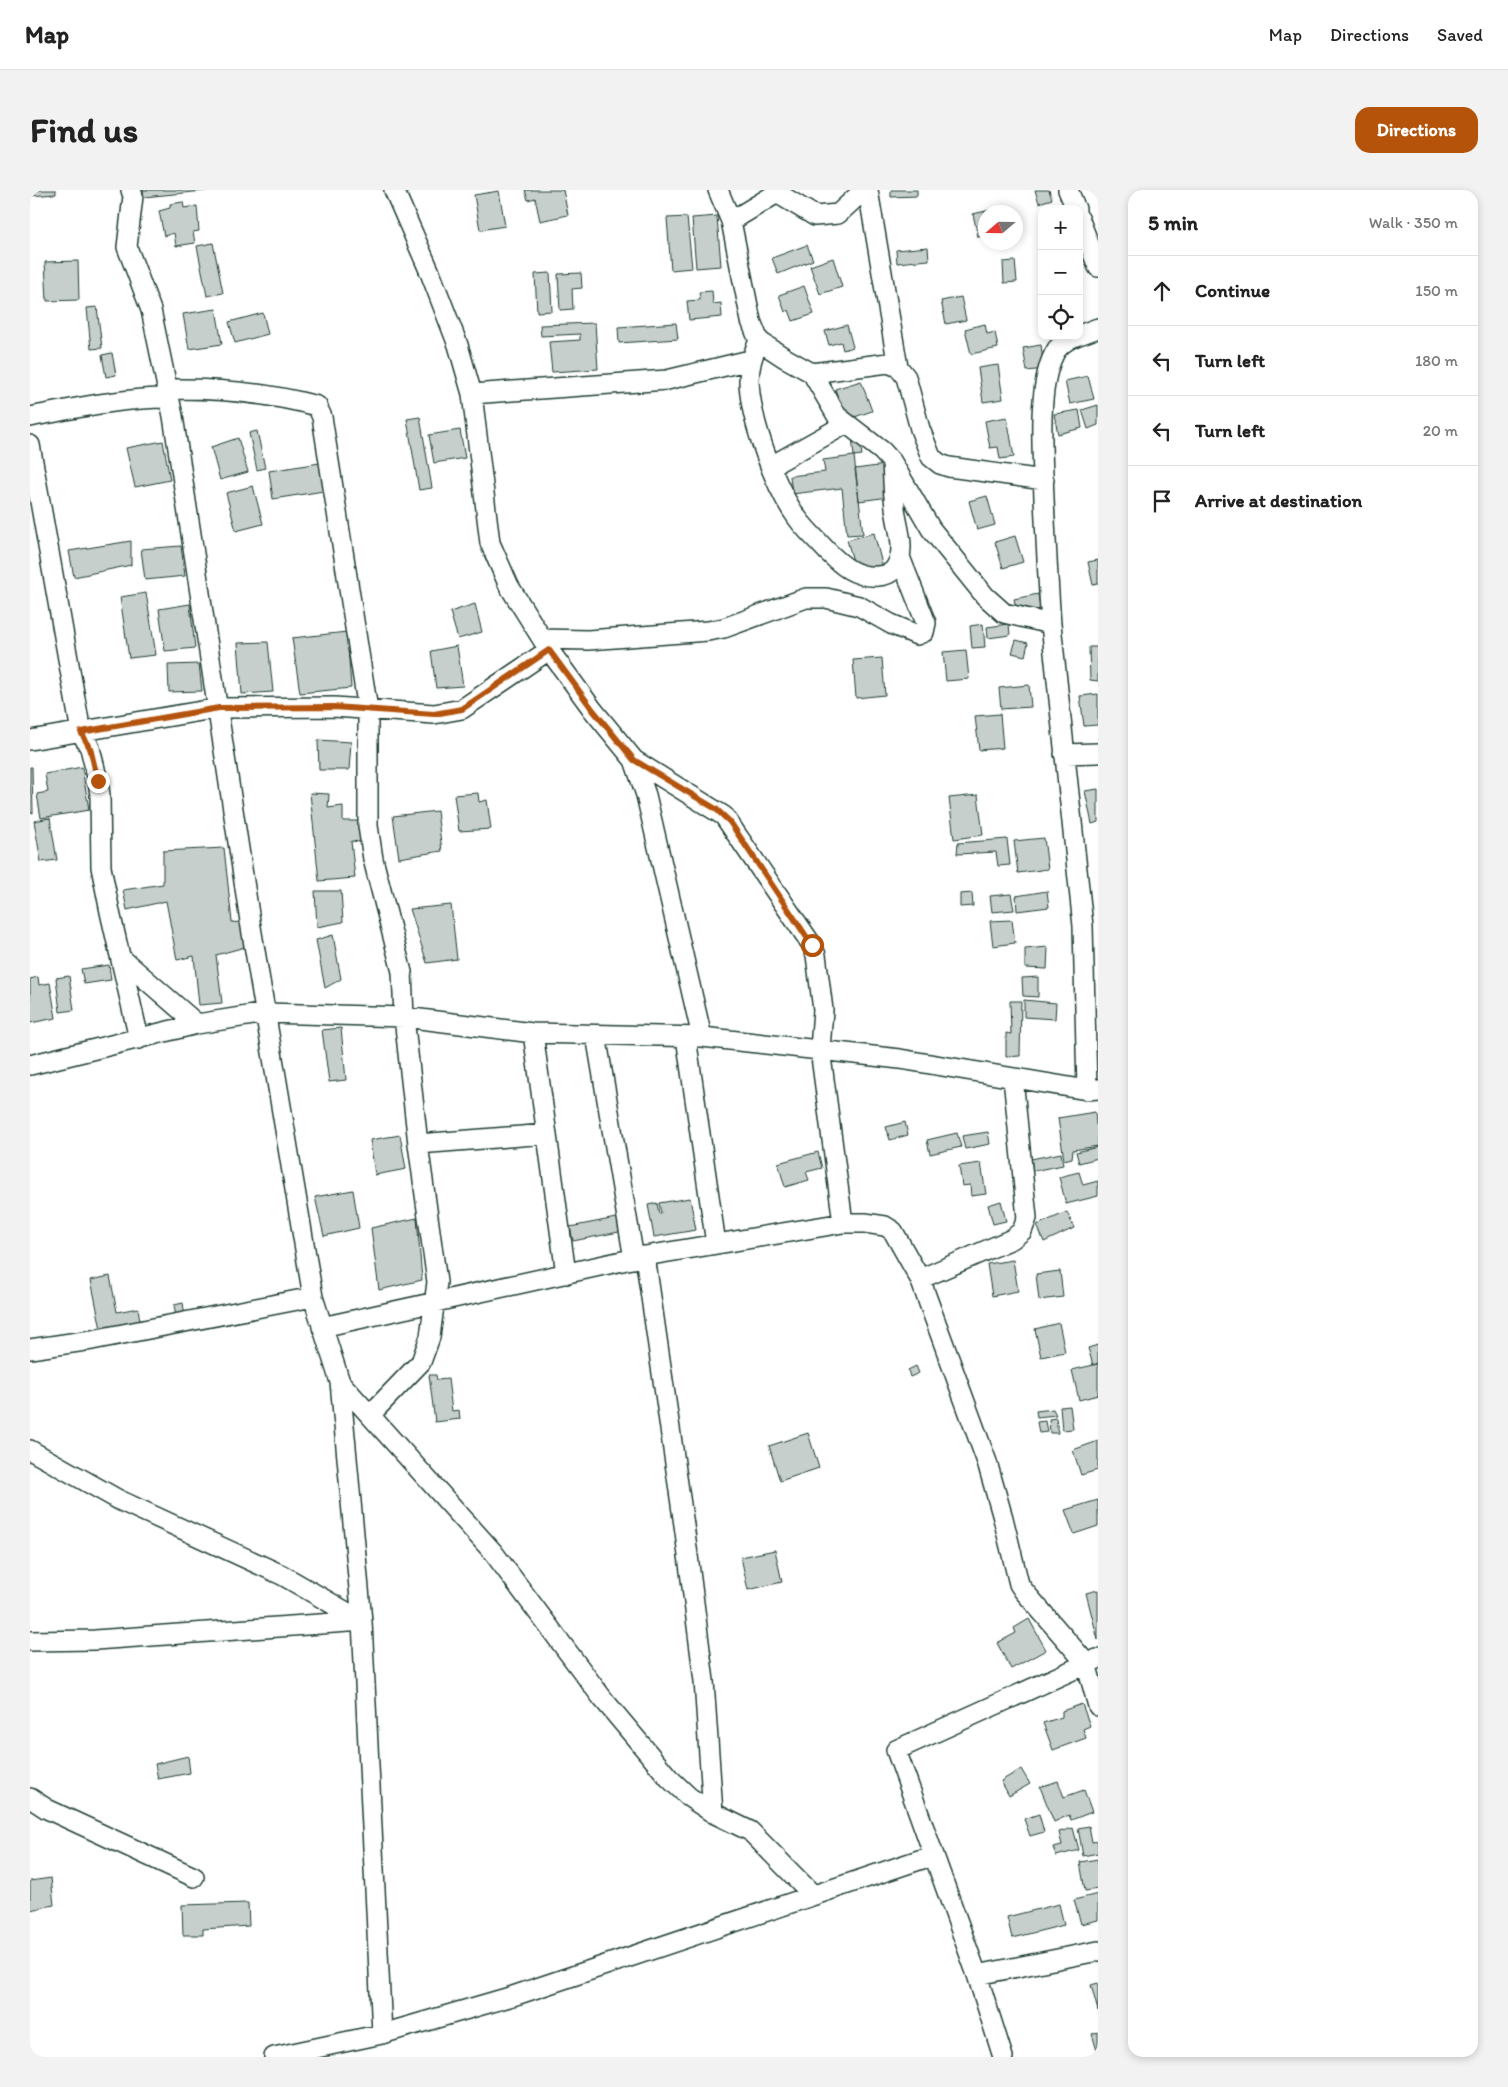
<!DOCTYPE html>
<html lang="en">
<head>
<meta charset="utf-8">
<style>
	:root { --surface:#fff; --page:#f2f2f2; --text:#222; --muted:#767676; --line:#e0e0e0; --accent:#b45309 }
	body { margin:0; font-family:Itim,sans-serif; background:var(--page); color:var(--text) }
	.controls { position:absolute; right:15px; top:15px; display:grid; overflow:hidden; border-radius:10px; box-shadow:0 2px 8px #0003 }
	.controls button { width:45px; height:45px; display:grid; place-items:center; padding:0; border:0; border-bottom:1px solid var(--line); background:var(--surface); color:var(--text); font:25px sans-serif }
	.compass { position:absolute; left:948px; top:15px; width:45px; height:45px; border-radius:50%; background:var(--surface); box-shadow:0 2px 8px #0003; rotate:250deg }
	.stop { position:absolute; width:15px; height:15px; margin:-11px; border:4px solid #b45309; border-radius:50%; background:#fff }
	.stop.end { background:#b45309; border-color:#fff; box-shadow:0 1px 5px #0008 }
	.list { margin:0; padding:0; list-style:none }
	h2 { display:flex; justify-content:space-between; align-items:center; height:65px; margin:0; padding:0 20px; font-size:21px }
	h2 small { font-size:16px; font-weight:400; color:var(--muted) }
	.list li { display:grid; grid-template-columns:32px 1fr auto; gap:15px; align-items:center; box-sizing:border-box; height:70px; padding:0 20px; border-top:1px solid var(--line) }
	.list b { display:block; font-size:19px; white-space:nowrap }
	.list em { font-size:16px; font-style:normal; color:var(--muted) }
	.icon { flex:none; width:28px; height:28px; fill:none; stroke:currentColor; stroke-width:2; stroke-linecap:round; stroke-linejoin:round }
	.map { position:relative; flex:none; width:1068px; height:1867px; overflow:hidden; border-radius:15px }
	header { display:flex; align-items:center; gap:30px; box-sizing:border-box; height:70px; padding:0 25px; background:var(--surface); border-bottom:1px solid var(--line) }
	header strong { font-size:24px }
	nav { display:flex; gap:28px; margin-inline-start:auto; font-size:18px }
	.intro { display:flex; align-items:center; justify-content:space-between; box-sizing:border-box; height:120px; padding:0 30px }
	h1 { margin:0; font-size:35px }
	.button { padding:12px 22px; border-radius:15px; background:var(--accent); color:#fff; font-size:18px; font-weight:700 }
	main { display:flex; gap:30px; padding:0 30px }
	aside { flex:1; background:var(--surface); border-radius:15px; box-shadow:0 2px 8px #0003 }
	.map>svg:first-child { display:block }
	.building { fill:#c7cfcc; stroke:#1f3d34 }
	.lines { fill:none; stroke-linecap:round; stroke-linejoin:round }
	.minor-casing { stroke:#1f3d34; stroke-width:22 }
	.minor { stroke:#fff; stroke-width:19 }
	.route { stroke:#b45309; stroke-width:6 }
</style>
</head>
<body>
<header>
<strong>Map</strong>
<nav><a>Map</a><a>Directions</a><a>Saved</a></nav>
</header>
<div class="intro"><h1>Find us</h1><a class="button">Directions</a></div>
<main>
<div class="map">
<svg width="1068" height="1867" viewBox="0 0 1068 1867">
	<rect width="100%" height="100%" fill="#fff"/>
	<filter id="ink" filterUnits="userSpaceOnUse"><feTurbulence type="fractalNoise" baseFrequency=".02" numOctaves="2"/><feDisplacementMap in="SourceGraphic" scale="10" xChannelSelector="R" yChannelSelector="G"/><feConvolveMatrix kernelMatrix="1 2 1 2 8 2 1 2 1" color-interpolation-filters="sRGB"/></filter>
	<g filter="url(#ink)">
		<path class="building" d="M 0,0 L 26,0 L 26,4 L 0,6 Z
			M 113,0 L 184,0 L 114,7 Z
			M 495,0 L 533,0 L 538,25 L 510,31 L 505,8 L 498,10 Z
			M 861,0 L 887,0 L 887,6 L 861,7 Z
			M 1005,0 L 1019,0 L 1022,9 L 1009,13 Z
			M 469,1 L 475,36 L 450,40 L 444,5 Z
			M 153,12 L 154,18 L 167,16 L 169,41 L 163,42 L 165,53 L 146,56 L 144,43 L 134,46 L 129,21 L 140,18 L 140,14 Z
			M 973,17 L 974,22 L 956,22 L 956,46 L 948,47 L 943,24 Z
			M 687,26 L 691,76 L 666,78 L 662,28 Z
			M 657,27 L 662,78 L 641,80 L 637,28 Z
			M 183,53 L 193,103 L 177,106 L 167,56 Z
			M 777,55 L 783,70 L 748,84 L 742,68 Z
			M 898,57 L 899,70 L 867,73 L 866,60 Z
			M 803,68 L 812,97 L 790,104 L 780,76 Z
			M 48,71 L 49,110 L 17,111 L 15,72 Z
			M 985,71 L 987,92 L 974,93 L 973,72 Z
			M 520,83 L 522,121 L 507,122 L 505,84 Z
			M 551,83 L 552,98 L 542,99 L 543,119 L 530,120 L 528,84 Z
			M 774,96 L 784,124 L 763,131 L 759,120 L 755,122 L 749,105 Z
			M 682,101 L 683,114 L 691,113 L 692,127 L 659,130 L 657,111 L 670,110 L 669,102 Z
			M 931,107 L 936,130 L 916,134 L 911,111 Z
			M 67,117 L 72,158 L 61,159 L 57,118 Z
			M 186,119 L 192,154 L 159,159 L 153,124 Z
			M 233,123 L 238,144 L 205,153 L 199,132 Z
			M 565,133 L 568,179 L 522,182 L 519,152 L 550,150 L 550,144 L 511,146 L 510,135 Z
			M 646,133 L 648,149 L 589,153 L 588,137 Z
			M 955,134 L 957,144 L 965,142 L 968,158 L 941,164 L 935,139 Z
			M 817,135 L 823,157 L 813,160 L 811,152 L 799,155 L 795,141 Z
			M 1011,155 L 1014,179 L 997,181 L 993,158 Z
			M 82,163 L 86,185 L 76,187 L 72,165 Z
			M 968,175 L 973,209 L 953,212 L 948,178 Z
			M 1058,186 L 1064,209 L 1040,214 L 1035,191 Z
			M 831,191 L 842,221 L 816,230 L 805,199 Z
			M 1068,215 L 1068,235 L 1058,239 L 1052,220 Z
			M 1049,220 L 1052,238 L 1028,244 L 1024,224 Z
			M 390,227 L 402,298 L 389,300 L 377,229 Z
			M 977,227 L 984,267 L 970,269 L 968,257 L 960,258 L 955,231 Z
			M 430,240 L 435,268 L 404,273 L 399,245 Z
			M 227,241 L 235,278 L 227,280 L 219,243 Z
			M 822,247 L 829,248 L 832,265 L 824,266 Z
			M 208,248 L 218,282 L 190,290 L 181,257 Z
			M 133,251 L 140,290 L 105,297 L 96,258 Z
			M 824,266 L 833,344 L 817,345 L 812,298 L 762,304 L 760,286 L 795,282 L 793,270 Z
			M 296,272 L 300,300 L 243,309 L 239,281 Z
			M 855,275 L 859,307 L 829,311 L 825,279 Z
			M 223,296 L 233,334 L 206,341 L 196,303 Z
			M 957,306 L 965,335 L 947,340 L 939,311 Z
			M 844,343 L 853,378 L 827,385 L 817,350 Z
			M 985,346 L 993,372 L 973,378 L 965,352 Z
			M 101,351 L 101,375 L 44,387 L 39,361 Z
			M 151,356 L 155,386 L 115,390 L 111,359 Z
			M 1068,370 L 1068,394 L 1063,395 L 1058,372 Z
			M 116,403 L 126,465 L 99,468 L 90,407 Z
			M 1008,404 L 1010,419 L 987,423 L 984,409 Z
			M 160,414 L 165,458 L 135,461 L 129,419 Z
			M 445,414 L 452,442 L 428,449 L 420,422 Z
			M 953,434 L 955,457 L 942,458 L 940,436 Z
			M 979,434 L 980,445 L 958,448 L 957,437 Z
			M 317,442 L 321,498 L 270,503 L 262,448 Z
			M 986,450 L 998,453 L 995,466 L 982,463 Z
			M 238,452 L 243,502 L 212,504 L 208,453 Z
			M 427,456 L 433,496 L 406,498 L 401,461 Z
			M 1059,457 L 1068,457 L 1068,491 L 1060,490 Z
			M 936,460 L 939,489 L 916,491 L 913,462 Z
			M 852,468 L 855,505 L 826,508 L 823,470 Z
			M 169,474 L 172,501 L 139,502 L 138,475 Z
			M 999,495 L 1001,517 L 971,519 L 969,498 Z
			M 1068,504 L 1068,535 L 1054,536 L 1050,506 Z
			M 970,524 L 973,558 L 949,560 L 945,526 Z
			M 288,550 L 321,552 L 319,580 L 289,580 Z
			M 0,577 L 2,577 L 3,623 L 0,623 Z
			M 52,577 L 59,620 L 11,628 L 7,604 L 18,602 L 15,584 Z
			M 1068,599 L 1068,632 L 1062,634 L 1055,601 Z
			M 280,603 L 299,604 L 298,618 L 313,616 L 313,631 L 330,631 L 330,652 L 321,651 L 325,688 L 289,691 Z
			M 448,603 L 449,612 L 457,610 L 461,639 L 429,641 L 424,605 Z
			M 948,605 L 953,645 L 924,649 L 919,608 Z
			M 407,621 L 412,661 L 369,668 L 363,626 Z
			M 20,628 L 27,670 L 11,672 L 4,631 Z
			M 1014,648 L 1018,679 L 988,683 L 984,651 Z
			M 977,649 L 980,675 L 968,676 L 966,662 L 927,664 L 928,653 Z
			M 194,658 L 202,732 L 213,733 L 215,757 L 186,765 L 192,813 L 169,815 L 164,766 L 147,770 L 136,711 L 97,720 L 93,700 L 133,694 L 133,661 Z
			M 285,701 L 311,701 L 313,732 L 287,737 Z
			M 1017,701 L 1019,717 L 987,721 L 986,706 Z
			M 942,703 L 943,716 L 930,717 L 930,704 Z
			M 981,704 L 984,720 L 962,722 L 960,706 Z
			M 421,715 L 427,769 L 397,773 L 380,719 Z
			M 982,730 L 985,753 L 963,756 L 960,731 Z
			M 303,745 L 311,789 L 295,798 L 286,750 Z
			M 1018,757 L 1017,779 L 995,778 L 995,759 Z
			M 79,775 L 81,790 L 54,794 L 51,779 Z
			M 39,786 L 44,820 L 30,822 L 26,788 Z
			M 8,787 L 9,795 L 20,793 L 26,828 L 0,833 L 0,789 Z
			M 1008,787 L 1008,807 L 993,806 L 992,788 Z
			M 994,810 L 1026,813 L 1025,829 L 994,827 Z
			M 980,811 L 991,811 L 990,866 L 976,867 L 976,843 L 981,844 Z
			M 311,838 L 316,890 L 299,892 L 292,840 Z
			M 1065,922 L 1066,935 L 1068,935 L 1068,956 L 1043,960 L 1042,968 L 1034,970 L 1028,928 Z
			M 875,932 L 878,945 L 860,950 L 856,937 Z
			M 958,942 L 960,954 L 935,959 L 932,946 Z
			M 927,943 L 931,957 L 900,964 L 897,950 Z
			M 370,945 L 376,979 L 345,985 L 340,950 Z
			M 1068,957 L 1068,968 L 1049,973 L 1046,962 Z
			M 788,962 L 792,978 L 776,982 L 779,990 L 755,997 L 748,973 Z
			M 1031,963 L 1033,975 L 1003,981 L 1001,969 Z
			M 951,973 L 956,1004 L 941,1006 L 940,995 L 932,996 L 929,976 Z
			M 1049,982 L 1053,995 L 1068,991 L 1068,1006 L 1036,1014 L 1029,987 Z
			M 323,1000 L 329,1038 L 294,1046 L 285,1007 Z
			M 660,1008 L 666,1040 L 624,1047 L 618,1015 L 627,1013 L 629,1024 L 631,1023 L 629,1013 Z
			M 971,1011 L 976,1031 L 963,1034 L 958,1015 Z
			M 1037,1022 L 1044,1038 L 1014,1052 L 1007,1035 Z
			M 591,1027 L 594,1041 L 543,1051 L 540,1037 Z
			M 387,1028 L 392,1090 L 349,1100 L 341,1038 Z
			M 983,1070 L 988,1101 L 962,1106 L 957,1074 Z
			M 1030,1081 L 1033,1107 L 1009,1110 L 1006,1084 Z
			M 80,1086 L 87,1122 L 108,1118 L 110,1131 L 71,1139 L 61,1090 Z
			M 153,1113 L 155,1126 L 146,1127 L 144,1115 Z
			M 1029,1133 L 1035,1162 L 1011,1167 L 1005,1139 Z
			M 1068,1155 L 1068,1173 L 1063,1175 L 1058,1158 Z
			M 1068,1174 L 1068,1205 L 1049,1210 L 1042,1180 Z
			M 886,1176 L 889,1183 L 880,1187 L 878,1180 Z
			M 399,1185 L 406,1185 L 407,1190 L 418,1189 L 422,1221 L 429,1220 L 430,1229 L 405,1232 Z
			M 1040,1216 L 1043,1239 L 1032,1240 L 1030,1217 Z
			M 1023,1219 L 1026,1225 L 1007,1227 L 1006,1221 Z
			M 1026,1228 L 1028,1243 L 1020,1243 L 1019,1229 Z
			M 1015,1231 L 1017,1242 L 1009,1243 L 1007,1232 Z
			M 778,1243 L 789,1278 L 750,1291 L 739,1256 Z
			M 1068,1251 L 1068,1280 L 1051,1285 L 1043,1260 Z
			M 1068,1310 L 1068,1336 L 1044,1344 L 1035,1320 Z
			M 745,1360 L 752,1392 L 718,1400 L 711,1367 Z
			M 1068,1400 L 1068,1450 L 1056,1403 Z
			M 999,1429 L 1016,1460 L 981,1479 L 967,1453 L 986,1443 L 984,1438 Z
			M 1052,1514 L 1060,1536 L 1053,1539 L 1056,1548 L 1023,1560 L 1013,1533 L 1032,1527 L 1032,1521 Z
			M 158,1566 L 160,1583 L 128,1589 L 125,1574 Z
			M 991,1579 L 1000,1594 L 979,1606 L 971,1591 Z
			M 1028,1591 L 1034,1607 L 1054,1600 L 1062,1622 L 1041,1630 L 1039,1625 L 1024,1632 L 1010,1597 Z
			M 1009,1624 L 1014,1642 L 1000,1646 L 994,1629 Z
			M 1059,1636 L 1062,1652 L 1068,1651 L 1068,1663 L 1053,1666 L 1048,1638 Z
			M 1043,1638 L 1049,1660 L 1026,1666 L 1023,1657 L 1032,1655 L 1029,1642 Z
			M 1068,1669 L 1068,1699 L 1055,1701 L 1050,1672 Z
			M 21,1688 L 24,1715 L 0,1720 L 0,1691 Z
			M 1068,1704 L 1068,1730 L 1051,1734 L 1044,1710 Z
			M 218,1713 L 219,1736 L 173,1739 L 173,1745 L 153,1745 L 152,1715 Z
			M 1029,1714 L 1034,1735 L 982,1748 L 977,1727 Z
			M 1068,1793 L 1068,1821 L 1061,1795 Z
			M 1068,1842 L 1068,1864 L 1062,1844 Z"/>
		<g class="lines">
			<defs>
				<path id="minor" d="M 101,0 L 103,6 L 97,57 L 121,120 L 143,226 L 220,731 L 283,1107 L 310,1192 L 332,1431 L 352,1844
					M 364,0 L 399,80 L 428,155 L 442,204 L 460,353 L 479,396 L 519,460 L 563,520 L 604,570 L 616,605 L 672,847
					M 688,0 L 701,31 L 721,131 L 729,151 L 755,168 L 782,183 L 858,173 L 868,177
					M 838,0 L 868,177 L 876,187 L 890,239 L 901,267 L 910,274 L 919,277 L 1014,290
					M 1038,0 L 1046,19
					M 1049,28 L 1068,77
					M 701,31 L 747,3 L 785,26 L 808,24 L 834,0
					M 1049,145 L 1068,138
					M 1046,146 C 1040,148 1031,154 1027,159 C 1005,192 1013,270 1014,309 C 1016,351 1018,393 1021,434 L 1053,736 L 1057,900
					M 729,151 C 722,165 719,176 719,191 C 720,230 745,298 768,329 C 776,340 787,350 796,360 C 811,375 825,388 848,386 C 860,385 865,381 869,370 C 875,354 866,333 865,317 C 863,302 863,287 862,272
					M 782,183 L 807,226 L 852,261 L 862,272 L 901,339 L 955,406 L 974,423 L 1021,434
					M 136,199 C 187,198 238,203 287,216 L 292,227 L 338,520 L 338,636 L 343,669 L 372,782 L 374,827 L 388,954 L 407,1092 L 400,1147 L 391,1172 L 340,1225
					M 442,204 L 637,190 L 720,170
					M 0,227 C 46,218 91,208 139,208
					M 0,255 L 51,542 L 60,558 L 68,591 L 70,605 L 71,677 L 80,722 L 109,849
					M 741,276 L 816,234
					M 512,449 L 558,450 L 678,441 L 694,438 L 776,408 L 796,408 L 829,416 L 861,434 L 887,445 L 894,442 L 896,433 L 870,367
					M 0,550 L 189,518 L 304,517 L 404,524 L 432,519 L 519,460
					M 1034,564 L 1068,563
					M 604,570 L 694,626 L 782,755 L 786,765 L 793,820 L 790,859 L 813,1033
					M 91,768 L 167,834
					M 503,843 L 536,1084
					M 566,845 L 604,1069
					M 656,847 L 686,1054
					M 0,875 L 167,834 L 236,823 L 374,827 L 503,843 L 672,847 L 870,869 L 1057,900 L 1068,899
					M 388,954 L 517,944
					M 615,1066 L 655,1342 L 674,1491 L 683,1623
					M 890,1089 L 982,1049 L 992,1041 L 997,1028 L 983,888
					M 292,1137 L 615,1066 L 813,1033 L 835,1033 L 855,1036 L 863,1041 L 890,1089 L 957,1272 L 973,1328 L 989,1394 L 993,1400 L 1056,1473 L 1068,1516
					M 0,1159 L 62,1150 L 283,1107
					M 310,1192 L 463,1362 L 573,1509 L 639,1588 L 659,1607 L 683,1623 L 720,1641 L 783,1705
					M 0,1260 L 89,1310 L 252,1385 L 332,1431
					M 0,1451 L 65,1450 L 332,1431
					M 0,1608 L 17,1619 L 164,1687
					M 947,1785 L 1068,1761
					M 244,1867 L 352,1844 L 483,1806 L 904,1665
					M 973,1867 L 947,1785 L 866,1560 L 1067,1469"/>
			</defs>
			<use href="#minor" class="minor-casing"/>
			<use href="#minor" class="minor"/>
		</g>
	</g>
	<g class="lines" filter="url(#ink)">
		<path class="route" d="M 68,591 L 60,558 L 51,542 L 189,518 L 304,517 L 404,524 L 432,519 L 519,460 L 563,520 L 604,570 L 686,619 L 700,632 L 782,755"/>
	</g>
</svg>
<div class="controls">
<button>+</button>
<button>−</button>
<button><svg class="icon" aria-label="locate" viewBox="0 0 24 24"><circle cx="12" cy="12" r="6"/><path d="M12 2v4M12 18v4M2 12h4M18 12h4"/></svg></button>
</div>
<svg class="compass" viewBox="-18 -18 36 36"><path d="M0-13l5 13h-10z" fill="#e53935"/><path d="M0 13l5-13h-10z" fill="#767676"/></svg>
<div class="stop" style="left:782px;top:755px"></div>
<div class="stop end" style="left:68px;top:591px"></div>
</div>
<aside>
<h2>5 min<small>Walk · 350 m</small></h2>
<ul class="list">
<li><svg class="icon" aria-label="ahead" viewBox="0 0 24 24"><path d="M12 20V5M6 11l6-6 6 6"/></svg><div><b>Continue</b></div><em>150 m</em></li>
<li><svg class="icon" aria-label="left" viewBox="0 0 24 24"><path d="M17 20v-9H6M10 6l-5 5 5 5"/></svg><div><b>Turn left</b></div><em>180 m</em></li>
<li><svg class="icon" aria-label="left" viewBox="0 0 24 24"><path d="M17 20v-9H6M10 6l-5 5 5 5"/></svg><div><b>Turn left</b></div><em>20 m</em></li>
<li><svg class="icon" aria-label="arrive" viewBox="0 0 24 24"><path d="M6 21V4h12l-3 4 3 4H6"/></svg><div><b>Arrive at destination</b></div></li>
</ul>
</aside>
</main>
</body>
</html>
